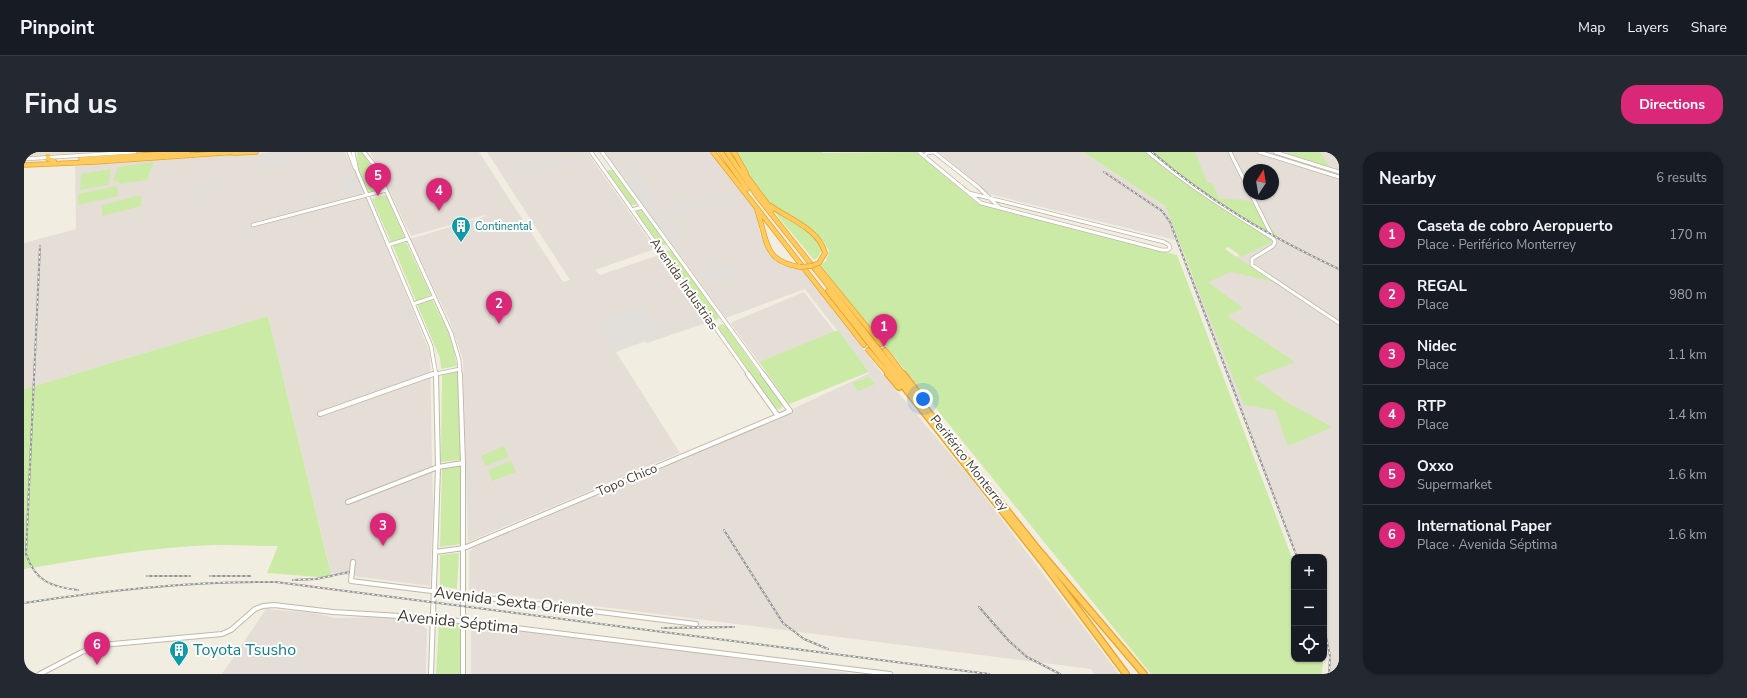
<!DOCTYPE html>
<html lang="en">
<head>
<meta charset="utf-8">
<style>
	:root { --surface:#171b24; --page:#242831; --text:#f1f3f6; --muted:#9ea1a6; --line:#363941; --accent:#db2777 }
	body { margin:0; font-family:"Nunito Sans",sans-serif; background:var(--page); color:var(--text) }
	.controls { position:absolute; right:12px; bottom:12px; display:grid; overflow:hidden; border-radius:8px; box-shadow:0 1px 3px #0004 }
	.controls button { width:36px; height:36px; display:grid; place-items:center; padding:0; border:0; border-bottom:1px solid var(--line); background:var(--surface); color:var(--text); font:20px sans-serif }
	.compass { position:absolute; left:1219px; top:12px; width:36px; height:36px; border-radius:50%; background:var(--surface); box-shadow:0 1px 3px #0004; rotate:12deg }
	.you { position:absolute; left:899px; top:247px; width:14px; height:14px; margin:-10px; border:3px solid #fff; border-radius:50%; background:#1a73e8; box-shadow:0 0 0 6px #1a73e833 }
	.badge { display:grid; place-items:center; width:26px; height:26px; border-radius:50%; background:var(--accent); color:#fff; font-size:13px; font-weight:700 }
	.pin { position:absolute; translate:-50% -33px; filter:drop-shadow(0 1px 2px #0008) }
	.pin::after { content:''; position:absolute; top:21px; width:14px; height:12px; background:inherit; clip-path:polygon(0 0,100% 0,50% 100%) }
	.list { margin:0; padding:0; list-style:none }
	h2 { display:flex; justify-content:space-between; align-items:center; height:52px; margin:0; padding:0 16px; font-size:17px }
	h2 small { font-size:13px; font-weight:400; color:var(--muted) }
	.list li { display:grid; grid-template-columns:26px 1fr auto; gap:12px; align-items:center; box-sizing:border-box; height:60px; padding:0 16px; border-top:1px solid var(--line) }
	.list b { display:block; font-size:15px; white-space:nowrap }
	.list p { margin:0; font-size:13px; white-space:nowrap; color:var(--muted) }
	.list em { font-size:13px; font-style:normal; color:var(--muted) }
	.icon { flex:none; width:22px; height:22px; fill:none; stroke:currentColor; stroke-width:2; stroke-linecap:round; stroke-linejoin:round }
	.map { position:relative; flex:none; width:1315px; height:522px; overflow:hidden; border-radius:16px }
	header { display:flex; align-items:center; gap:24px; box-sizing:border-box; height:56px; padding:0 20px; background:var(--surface); border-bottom:1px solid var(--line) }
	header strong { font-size:19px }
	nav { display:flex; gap:22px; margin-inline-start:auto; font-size:14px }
	.intro { display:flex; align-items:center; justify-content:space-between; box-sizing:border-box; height:96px; padding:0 24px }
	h1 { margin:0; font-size:28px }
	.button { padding:10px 18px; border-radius:16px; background:var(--accent); color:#fff; font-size:14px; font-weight:700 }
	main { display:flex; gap:24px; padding:0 24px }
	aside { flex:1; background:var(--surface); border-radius:16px; box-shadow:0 1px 3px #0004 }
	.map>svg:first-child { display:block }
	.residential { fill:#e7dfcf }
	.industrial { fill:#e4ded7; fill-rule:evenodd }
	.green { fill:#cbeaa6 }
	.parking { fill:#e2dfdb }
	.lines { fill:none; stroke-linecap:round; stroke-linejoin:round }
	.minor-far1-casing { stroke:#c1b8a6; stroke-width:4.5 }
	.minor-casing { stroke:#c1b8a6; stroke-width:6 }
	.highway-far1-casing { stroke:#e8a225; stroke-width:5.5 }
	.highway-casing { stroke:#e8a225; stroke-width:8 }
	.minor-far1 { stroke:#fff; stroke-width:3 }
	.minor { stroke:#fff; stroke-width:4 }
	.highway-far1 { stroke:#ffcb5f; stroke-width:4 }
	.highway { stroke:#ffcb5f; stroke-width:5.5 }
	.rail-casing { stroke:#939393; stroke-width:2 }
	.rail { stroke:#fff; stroke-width:1; stroke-dasharray:2.5; stroke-linecap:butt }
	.highway-bridge-casing { stroke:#e8a225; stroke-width:5.5; stroke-linecap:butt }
	.highway-bridge { stroke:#ffcb5f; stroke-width:4 }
	.labels { text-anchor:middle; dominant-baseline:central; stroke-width:4; stroke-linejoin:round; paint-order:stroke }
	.far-culture-label { font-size:11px; fill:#0d838f; stroke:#fff; text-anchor:start }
	.street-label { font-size:13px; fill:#443d32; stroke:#fff }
	.near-street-label { font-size:16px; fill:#443d32; stroke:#fff }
	.near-culture-label { font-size:16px; fill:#0d838f; stroke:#fff; text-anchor:start }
</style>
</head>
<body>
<header>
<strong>Pinpoint</strong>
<nav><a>Map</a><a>Layers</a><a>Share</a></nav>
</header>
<div class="intro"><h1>Find us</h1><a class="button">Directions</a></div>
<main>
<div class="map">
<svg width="1315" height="522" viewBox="0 0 1315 522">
	<rect width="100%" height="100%" fill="#f2ede1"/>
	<path class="residential" d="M 0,0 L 83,0 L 0,5 Z"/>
	<path class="industrial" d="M 252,0 L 321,0 L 337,32 L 406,201 L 409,359 L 406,434 L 307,421 L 244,164 L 0,237 L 0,91 L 52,77 L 51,14 Z
		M 346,0 L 455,0 L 539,130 L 546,128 L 463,0 L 563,0 L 631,97 L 571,118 L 576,123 L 635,103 L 682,171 L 623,191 L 620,188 L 592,200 L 656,301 L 444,390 L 439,208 L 426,170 L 386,87 L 463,64 L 461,63 L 387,84 Z
		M 581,0 L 686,0 L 729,53 L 732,59 L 736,82 L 745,103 L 757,113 L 771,117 L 779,117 L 860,224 L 945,324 L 1095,522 L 1070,522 L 1067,517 L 445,438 L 445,400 L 449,396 L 571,344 L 579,345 L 577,341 L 660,307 L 846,221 L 781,137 L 702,166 Z
		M 915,0 L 1059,0 L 1141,54 L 1155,89 L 965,42 Z
		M 1137,0 L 1315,0 L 1315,522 L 1305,522 L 1307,503 L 1300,475 L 1300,405 L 1274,405 L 1168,126 L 1253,85 L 1174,31 ZM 1225,18 L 1249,18 L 1249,42 L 1225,42 Z
		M 780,140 L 811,180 L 735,210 L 707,172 L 708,170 Z
		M 242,457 L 290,461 L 311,466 L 366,465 L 394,468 L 403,478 L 402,522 L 198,522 Z
		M 447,471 L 824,521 L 824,522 L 447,522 Z"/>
	<path class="green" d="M 333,0 L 338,0 L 349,16 L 359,37 L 345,41 L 334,16 Z
		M 712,0 L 798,0 L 799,1 L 892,0 L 953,51 L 1153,103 L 1270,411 L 1270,507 L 1300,507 L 1300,499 L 1298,522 L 1127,522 L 796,113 L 802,109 L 805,99 C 792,74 770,69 749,53 C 733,40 723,18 712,0 Z
		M 1059,0 L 1171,0 L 1183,30 L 1188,31 L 1195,46 L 1227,49 L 1254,85 L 1246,91 L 1218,105 L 1204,95 L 1201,97 L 1250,130 L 1207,120 L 1184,130 L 1219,156 L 1203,164 L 1271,210 L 1230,226 L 1261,249 L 1308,275 L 1264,294 L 1251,258 L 1220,253 L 1141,54 Z
		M 1264,0 L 1296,0 L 1306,16 L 1266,4 Z
		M 130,10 L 123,28 L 97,32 L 89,28 L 94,15 Z
		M 87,17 L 84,33 L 56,38 L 57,22 Z
		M 585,18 L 589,18 L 613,52 L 612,53 L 607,53 L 583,19 Z
		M 93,34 L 94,44 L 54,53 L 54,42 Z
		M 117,43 L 117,54 L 78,64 L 78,53 Z
		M 362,43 L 381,86 L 367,90 L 348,47 Z
		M 748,57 C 762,66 787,79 796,93 C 799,99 795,105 790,108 Z
		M 614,58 L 618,58 L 643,91 L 643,93 L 636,93 L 612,60 Z
		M 382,90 L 407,143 L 392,149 L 369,94 Z
		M 645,98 L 648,99 L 695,164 L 694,167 L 691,168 L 688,166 L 642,100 Z
		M 408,147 L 428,188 L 433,214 L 417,217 L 416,206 L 393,152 Z
		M 244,164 L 308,426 L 243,421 L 254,394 C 233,394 212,393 190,393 C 126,395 63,407 0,417 L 0,237 Z
		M 697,172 L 701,173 L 758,253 L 757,257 L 751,256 L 694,175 Z
		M 814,178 L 845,220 L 765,252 L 735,210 Z
		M 434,219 L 437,308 L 417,310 L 418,222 Z
		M 845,225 L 851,232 L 834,239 L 828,231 Z
		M 480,294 L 485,305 L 462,314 L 457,304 Z
		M 487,309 L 492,320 L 468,329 L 464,318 Z
		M 437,313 L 437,392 L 416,395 L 418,316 Z
		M 435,401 L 433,437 L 416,434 L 416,403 Z
		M 415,470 L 436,472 L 436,522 L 412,522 Z"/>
	<path class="parking" d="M 262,0 L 266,3 L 274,0 L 277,2 L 274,5 L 265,6 L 265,10 L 237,15 L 237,13 L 241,12 L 236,4 L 239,3 L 239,2 Z
		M 563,0 L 565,4 L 483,27 L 481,24 Z
		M 605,15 L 615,28 L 618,27 L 633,47 L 618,51 L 602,29 L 606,27 L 598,16 Z
		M 331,23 L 339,43 L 322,47 L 314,27 Z
		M 190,29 L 190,39 L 166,45 L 166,35 Z
		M 703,40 L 707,44 L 637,65 L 654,86 L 648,89 L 626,63 Z
		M 710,111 L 716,118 L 692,128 L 691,127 L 682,130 L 676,123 Z
		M 617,154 L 638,183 L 592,200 L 573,170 Z"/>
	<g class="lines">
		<defs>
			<path id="minor-far1" d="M 325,0 L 331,16
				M 329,0 L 333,19 L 407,194 L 412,223
				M 340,0 L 351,14 L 427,181 L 435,208 L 436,223
				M 567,0 L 725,223
				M 578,0 L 740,223
				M 895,0 L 957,51 L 1138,98 L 1144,98 L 1146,96 L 1145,93 L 1140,90 L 945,41
				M 910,0 L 954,35 L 976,56
				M 1124,0 C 1165,34 1205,59 1250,87
				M 1206,0 L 1225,38
				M 1235,0 L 1315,25
				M 1251,0 L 1315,20
				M 900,4 L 903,1 L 910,0
				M 0,7 L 111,0
				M 1227,42 L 1251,90 L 1249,94 L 1228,107 L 1228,113 L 1315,171
				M 608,58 L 618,55
				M 229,73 L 362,38
				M 364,93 L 383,87
				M 389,152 L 410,145
				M 407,223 L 436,217"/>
			<path id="minor" d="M 436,222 L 439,311 L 439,522
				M 724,222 L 754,264
				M 296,262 L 409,222
				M 324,350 L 414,315 L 439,311
				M 411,400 L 440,396 L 766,259 L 739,222
				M 329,410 L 327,429 L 672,472
				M 16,522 L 58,500 L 78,493 L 198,482 L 207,478 L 231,457 L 239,454 L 250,453 L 309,460 L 410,466 L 866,522
				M 407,522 L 414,315 L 412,222"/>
			<path id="highway-far1" d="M 689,0 L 840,193
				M 697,0 L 723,37
				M 703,0 L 733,44 L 875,223
				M 710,0 L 722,21
				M 210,1 L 232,0
				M 24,5 L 24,7 L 30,9
				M 57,7 L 164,0
				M 0,13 L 70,10 L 213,0
				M 719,19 L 748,58
				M 747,54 C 765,67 795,77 801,101 L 795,111
				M 733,58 C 744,88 738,109 776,115
				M 794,115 L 857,192
				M 804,139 L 870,223
				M 844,198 L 865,223
				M 861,198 L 880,223"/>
			<path id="highway" d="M 864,222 L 875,235
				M 870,222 L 1021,413 L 1102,522
				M 874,222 L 1012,395 L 1120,522
				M 879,222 L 896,244"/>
		</defs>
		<use href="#minor-far1" class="minor-far1-casing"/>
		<use href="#minor" class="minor-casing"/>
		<use href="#highway-far1" class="highway-far1-casing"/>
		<use href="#highway" class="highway-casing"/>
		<use href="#minor-far1" class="minor-far1"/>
		<use href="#minor" class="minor"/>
		<use href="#highway-far1" class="highway-far1"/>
		<use href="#highway" class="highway"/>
		<defs>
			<path id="rail" d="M 1128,0 C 1184,49 1247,85 1315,117
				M 1080,20 L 1138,59 L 1146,70 L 1273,405
				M 16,94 L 2,402 C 11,429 27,435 54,438
				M 700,378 L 759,471 L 780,487 L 804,497
				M 123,424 L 166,424
				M 186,424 L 226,424
				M 269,428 L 292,427 L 325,420
				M 0,451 C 84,438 167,429 252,430 L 965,522
				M 955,455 L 985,489 L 1003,505 L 1036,522
				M 1300,475 L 1306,504 L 1305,522
				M 638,476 L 710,475"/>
		</defs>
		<use href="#rail" class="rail-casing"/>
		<use href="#rail" class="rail"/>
		<defs>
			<path id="highway-bridge" d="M 776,115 L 787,114 L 795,111"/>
		</defs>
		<use href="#highway-bridge" class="highway-bridge-casing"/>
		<use href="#highway-bridge" class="highway-bridge"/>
	</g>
	<defs>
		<symbol id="building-pin" viewBox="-11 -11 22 30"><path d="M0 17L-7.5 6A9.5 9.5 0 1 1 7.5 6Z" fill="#0f9aa8" stroke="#fff"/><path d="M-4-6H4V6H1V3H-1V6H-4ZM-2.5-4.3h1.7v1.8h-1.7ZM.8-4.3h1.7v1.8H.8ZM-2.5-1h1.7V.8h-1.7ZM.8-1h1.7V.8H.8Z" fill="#fff"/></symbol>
	</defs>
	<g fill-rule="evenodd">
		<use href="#building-pin" x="426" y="63" width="22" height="30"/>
		<use href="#building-pin" x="144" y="487" width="22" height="30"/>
	</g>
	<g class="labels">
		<g class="far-culture-label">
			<text x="451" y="74">Continental</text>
		</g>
		<g class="street-label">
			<text transform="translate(660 132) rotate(55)">Avenida Industrias</text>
			<text transform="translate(945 311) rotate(52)">Periférico Monterrey</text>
			<text transform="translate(603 328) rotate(-23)">Topo Chico</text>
		</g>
		<g class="near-street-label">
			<text transform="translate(490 450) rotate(7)">Avenida Sexta Oriente</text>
			<text transform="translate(434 470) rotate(6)">Avenida Séptima</text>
		</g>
		<g class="near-culture-label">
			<text x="169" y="498">Toyota Tsusho</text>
		</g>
	</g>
</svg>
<div class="controls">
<button>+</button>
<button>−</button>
<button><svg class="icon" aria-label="locate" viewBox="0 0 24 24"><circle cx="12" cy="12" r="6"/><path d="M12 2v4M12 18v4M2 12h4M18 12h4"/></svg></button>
</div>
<svg class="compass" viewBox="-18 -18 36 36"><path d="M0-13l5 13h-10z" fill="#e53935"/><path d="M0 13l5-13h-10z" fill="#9ea1a6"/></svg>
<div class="you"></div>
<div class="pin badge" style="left:860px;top:195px">1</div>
<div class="pin badge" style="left:475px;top:172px">2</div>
<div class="pin badge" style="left:359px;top:394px">3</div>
<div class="pin badge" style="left:415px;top:59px">4</div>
<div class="pin badge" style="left:354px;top:44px">5</div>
<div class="pin badge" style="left:73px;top:513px">6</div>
</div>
<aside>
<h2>Nearby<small>6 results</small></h2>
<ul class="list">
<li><span class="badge">1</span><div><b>Caseta de cobro Aeropuerto</b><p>Place · Periférico Monterrey</p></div><em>170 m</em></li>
<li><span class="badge">2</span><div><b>REGAL</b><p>Place</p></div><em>980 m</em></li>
<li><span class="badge">3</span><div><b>Nidec</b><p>Place</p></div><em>1.1 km</em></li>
<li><span class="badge">4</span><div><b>RTP</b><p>Place</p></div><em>1.4 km</em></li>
<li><span class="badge">5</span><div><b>Oxxo</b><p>Supermarket</p></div><em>1.6 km</em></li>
<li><span class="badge">6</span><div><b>International Paper</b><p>Place · Avenida Séptima</p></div><em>1.6 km</em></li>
</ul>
</aside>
</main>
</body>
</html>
